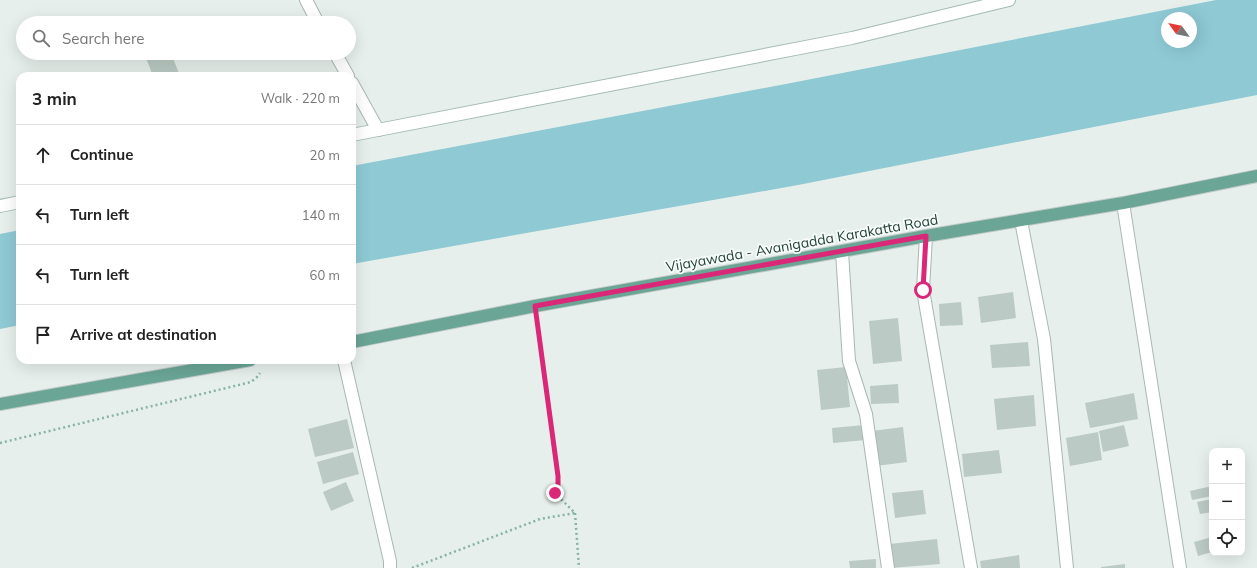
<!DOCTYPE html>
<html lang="en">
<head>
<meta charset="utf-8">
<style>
	:root { --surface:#fff; --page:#f2f2f2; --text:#222; --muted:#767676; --line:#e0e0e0 }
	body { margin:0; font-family:Mulish,sans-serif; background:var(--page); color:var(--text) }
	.controls { position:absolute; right:12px; bottom:12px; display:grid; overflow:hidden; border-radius:8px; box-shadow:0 4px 16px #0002 }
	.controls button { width:36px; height:36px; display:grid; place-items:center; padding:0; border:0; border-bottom:1px solid var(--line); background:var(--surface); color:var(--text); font:20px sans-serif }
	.compass { position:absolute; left:1161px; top:12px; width:36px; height:36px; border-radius:50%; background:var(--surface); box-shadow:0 4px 16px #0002; rotate:303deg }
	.stop { position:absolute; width:12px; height:12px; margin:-9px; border:3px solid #db2777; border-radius:50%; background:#fff }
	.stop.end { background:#db2777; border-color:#fff; box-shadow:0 1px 4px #0008 }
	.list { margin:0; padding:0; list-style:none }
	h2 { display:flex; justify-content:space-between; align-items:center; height:52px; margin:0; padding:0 16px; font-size:17px }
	h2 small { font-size:13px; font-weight:400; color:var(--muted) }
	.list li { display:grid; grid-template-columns:26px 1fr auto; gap:12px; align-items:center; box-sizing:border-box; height:60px; padding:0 16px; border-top:1px solid var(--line) }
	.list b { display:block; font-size:15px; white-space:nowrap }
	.list em { font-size:13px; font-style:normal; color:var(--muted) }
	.icon { flex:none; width:22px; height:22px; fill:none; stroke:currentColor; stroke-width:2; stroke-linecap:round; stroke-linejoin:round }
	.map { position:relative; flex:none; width:1257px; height:568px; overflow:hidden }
	.search { position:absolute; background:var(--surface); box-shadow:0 4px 16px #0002; left:16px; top:16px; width:340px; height:44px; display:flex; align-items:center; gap:10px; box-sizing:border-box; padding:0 14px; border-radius:22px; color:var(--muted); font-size:15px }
	.panel { position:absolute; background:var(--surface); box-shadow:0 4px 16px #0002; left:16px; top:72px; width:340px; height:292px; border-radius:12px }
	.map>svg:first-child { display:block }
	.water { fill:#8ec9d4; fill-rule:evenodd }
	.building { fill:#bbcac4 }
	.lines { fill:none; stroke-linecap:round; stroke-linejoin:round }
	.street-casing { stroke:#a8b8b2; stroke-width:14 }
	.secondary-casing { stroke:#a4bbb3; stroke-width:14 }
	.primary-casing { stroke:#c2cac8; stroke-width:14 }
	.path { stroke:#86b3a5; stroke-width:2.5; stroke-dasharray:2 3; stroke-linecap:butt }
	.street { stroke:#fff; stroke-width:12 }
	.secondary { stroke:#fff; stroke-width:12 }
	.primary { stroke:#6aa596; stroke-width:12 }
	.route { stroke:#db2777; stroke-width:5 }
	.labels { text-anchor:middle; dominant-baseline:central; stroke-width:3.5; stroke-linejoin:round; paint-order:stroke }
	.street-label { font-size:14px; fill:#24423a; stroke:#f7fbf9 }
</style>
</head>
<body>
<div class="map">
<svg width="1257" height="568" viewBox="0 0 1257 568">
	<rect width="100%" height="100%" fill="#e6efeb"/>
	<path class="water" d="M 1216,0 L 1257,0 L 1257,95 L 798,185 L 352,264 L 352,166 L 791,83 ZM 1167,18 L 1191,18 L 1191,42 L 1167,42 Z
		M 20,230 L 20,325 L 0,329 L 0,234 Z"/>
	<path class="building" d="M 144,53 L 171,53 L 180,76 L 153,76 Z
		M 1013,292 L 1016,318 L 981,323 L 978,297 Z
		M 961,302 L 963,325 L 940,326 L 939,304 Z
		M 898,318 L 902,361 L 873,364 L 869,321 Z
		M 1028,342 L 1030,366 L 992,368 L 990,345 Z
		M 846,367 L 850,407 L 821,410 L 817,370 Z
		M 898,384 L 899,403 L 871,404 L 870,386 Z
		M 1134,393 L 1138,419 L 1090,428 L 1085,403 Z
		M 1034,395 L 1036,426 L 997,430 L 994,399 Z
		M 347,419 L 354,448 L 315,457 L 308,429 Z
		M 864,425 L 866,440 L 833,443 L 832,428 Z
		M 1124,425 L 1129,446 L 1103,452 L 1099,431 Z
		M 903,427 L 907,462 L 876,466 L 872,431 Z
		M 1098,432 L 1102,460 L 1070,466 L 1066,438 Z
		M 999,450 L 1002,473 L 964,477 L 962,454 Z
		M 353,452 L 359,474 L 323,484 L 317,462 Z
		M 346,482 L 354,501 L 331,511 L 323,492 Z
		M 1212,486 L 1212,496 L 1192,500 L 1190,491 Z
		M 923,490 L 926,514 L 895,518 L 892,493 Z
		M 1212,499 L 1212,512 L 1200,514 L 1197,502 Z
		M 1212,537 L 1212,552 L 1198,556 L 1194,542 Z
		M 937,539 L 940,564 L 891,568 L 889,544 Z
		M 1019,555 L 1020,568 L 981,568 L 980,561 Z
		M 876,559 L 876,568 L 850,568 L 849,561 Z
		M 1125,564 L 1125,568 L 1101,568 L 1101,567 Z"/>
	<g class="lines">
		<defs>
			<path id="street" d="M 306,0 L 318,23
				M 335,53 L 348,76
				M 352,83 L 378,130
				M 1123,203 L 1180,568
				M 1021,221 L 1044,339 L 1067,568
				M 926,236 L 923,290 L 971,568
				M 842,252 L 849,361 L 866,414 L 888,568
				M 344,360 L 390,561 L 390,568"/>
			<path id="secondary" d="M 352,135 L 852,38 L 1009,0
				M 0,206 L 20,202"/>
			<path id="primary" d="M 352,342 L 535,306 L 926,236 L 1123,203 L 1257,176
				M 0,404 L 250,360"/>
		</defs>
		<use href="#street" class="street-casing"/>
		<use href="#secondary" class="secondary-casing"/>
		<use href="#primary" class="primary-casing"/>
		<path class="path" d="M 0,443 L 251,382 L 257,377 L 260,373
			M 575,513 L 579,568
			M 412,568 L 540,519 L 575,513 L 555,493 L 558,485 L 557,476 L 537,320"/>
		<use href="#street" class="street"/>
		<use href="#secondary" class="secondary"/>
		<use href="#primary" class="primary"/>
	</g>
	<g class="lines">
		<path class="route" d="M 555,493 L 558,485 L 558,476 L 535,306 L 926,236 L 923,290"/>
	</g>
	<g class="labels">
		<g class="street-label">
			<text transform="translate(802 243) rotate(-10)">Vijayawada - Avanigadda Karakatta Road</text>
		</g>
	</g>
</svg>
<div class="controls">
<button>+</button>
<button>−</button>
<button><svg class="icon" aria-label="locate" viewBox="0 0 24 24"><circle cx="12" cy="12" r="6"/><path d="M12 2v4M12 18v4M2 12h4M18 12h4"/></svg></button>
</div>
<svg class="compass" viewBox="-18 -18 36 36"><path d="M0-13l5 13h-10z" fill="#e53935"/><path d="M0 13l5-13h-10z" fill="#767676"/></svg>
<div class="stop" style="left:923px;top:290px"></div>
<div class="stop end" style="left:555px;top:493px"></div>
<div class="search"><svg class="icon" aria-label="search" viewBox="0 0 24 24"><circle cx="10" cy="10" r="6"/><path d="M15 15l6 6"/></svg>Search here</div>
<section class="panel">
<h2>3 min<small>Walk · 220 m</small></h2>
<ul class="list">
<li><svg class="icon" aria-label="ahead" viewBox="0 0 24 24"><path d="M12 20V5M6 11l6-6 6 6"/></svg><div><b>Continue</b></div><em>20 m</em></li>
<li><svg class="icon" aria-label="left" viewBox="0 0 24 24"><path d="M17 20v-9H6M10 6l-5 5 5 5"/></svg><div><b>Turn left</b></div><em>140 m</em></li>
<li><svg class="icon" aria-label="left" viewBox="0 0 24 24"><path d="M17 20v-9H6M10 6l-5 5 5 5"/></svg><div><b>Turn left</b></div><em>60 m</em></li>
<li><svg class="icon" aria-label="arrive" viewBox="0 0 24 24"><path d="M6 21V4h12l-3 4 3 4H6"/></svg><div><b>Arrive at destination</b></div></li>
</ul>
</section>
</div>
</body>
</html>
